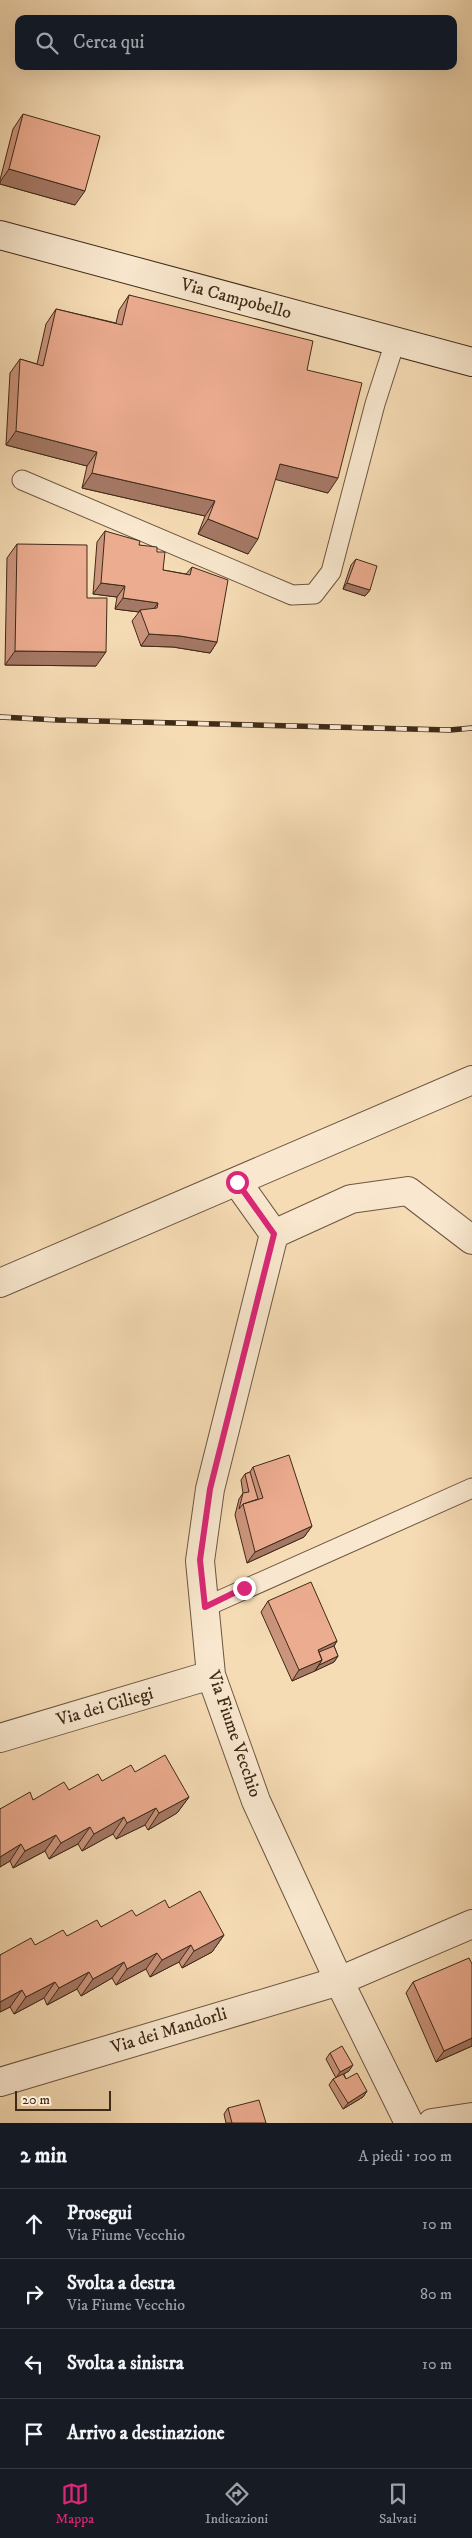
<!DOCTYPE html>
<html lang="it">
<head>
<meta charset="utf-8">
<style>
	:root { --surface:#171b24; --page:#242831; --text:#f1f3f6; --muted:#9ea1a6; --line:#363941; --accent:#db2777 }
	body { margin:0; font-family:"IM FELL DW Pica",serif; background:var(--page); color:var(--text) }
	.scale { position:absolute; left:15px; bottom:12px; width:96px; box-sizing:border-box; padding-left:5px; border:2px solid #3f2a19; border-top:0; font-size:14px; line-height:18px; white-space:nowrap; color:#3f2a19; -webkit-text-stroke:4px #f9e8cf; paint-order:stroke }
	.stop { position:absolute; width:15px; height:15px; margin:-11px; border:4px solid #db2777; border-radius:50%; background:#fff }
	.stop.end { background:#db2777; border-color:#fff; box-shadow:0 1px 5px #0008 }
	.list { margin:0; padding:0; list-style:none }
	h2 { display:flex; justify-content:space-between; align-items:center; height:65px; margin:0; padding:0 20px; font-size:21px }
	h2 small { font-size:16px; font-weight:400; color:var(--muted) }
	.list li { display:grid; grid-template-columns:32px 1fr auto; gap:15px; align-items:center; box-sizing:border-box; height:70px; padding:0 20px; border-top:1px solid var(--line) }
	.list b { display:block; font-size:19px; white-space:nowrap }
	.list p { margin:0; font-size:16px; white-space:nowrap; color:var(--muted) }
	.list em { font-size:16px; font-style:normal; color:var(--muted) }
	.icon { flex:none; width:28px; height:28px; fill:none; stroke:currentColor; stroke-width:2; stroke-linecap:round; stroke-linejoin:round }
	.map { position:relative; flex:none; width:472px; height:2123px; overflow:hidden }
	.search { position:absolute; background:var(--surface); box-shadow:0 5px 20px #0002; left:15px; right:15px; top:15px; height:55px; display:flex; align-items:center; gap:12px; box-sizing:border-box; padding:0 18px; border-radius:10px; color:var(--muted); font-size:19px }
	.sheet { height:345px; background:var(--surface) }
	nav { display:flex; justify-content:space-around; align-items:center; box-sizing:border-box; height:70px; border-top:1px solid var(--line); background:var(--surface); font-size:14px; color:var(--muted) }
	nav a { display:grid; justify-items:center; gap:2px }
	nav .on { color:var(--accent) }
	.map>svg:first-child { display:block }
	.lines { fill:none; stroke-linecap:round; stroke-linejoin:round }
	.service-casing { stroke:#6d5640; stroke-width:21 }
	.minor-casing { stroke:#6d5640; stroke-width:30 }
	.secondary-casing { stroke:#3f2a19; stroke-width:30 }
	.service { stroke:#f9e8cf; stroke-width:19 }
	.minor { stroke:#f9e8cf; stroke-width:28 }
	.secondary { stroke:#f9e8cf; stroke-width:28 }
	.rail-casing { stroke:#3f2a19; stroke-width:5.5 }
	.rail { stroke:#f9e8cf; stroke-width:4; stroke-dasharray:11; stroke-linecap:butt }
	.wall { fill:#cb947c; stroke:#3f2a19 }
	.shaded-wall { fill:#a57865; stroke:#3f2a19 }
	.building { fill:#ecac90; stroke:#3f2a19 }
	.route { stroke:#db2777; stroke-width:6 }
	.labels { text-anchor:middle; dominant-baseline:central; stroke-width:4; stroke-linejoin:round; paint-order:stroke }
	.street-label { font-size:18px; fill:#3f2a19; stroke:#f9e8cf }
</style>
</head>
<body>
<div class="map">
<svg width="472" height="2123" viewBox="0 0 472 2123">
	<rect width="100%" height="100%" fill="#f6dcb5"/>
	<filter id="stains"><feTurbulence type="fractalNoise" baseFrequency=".004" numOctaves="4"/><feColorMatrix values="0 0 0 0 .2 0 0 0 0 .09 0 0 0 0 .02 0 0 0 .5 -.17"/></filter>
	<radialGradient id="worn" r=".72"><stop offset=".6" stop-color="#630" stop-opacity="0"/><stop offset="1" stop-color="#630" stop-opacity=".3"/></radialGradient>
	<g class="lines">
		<defs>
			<path id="service" d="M 22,480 L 292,595 L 314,594 L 331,572 L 375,404 L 395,342
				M 205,1607 L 472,1488"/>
			<path id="minor" d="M 237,1182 L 274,1234 L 210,1489 L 200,1561 L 211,1675 L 256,1801 L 339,1981 L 409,2123
				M 274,1234 L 351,1199 L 408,1191 L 472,1240
				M 0,1283 L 472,1080
				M 0,1738 L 211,1675
				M 0,2082 L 339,1981 L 472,1924
				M 432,2123 L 472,2117"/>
			<path id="secondary" d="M 0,235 L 472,362"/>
		</defs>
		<use href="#service" class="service-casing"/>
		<use href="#minor" class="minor-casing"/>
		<use href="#secondary" class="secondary-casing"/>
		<use href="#service" class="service"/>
		<use href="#minor" class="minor"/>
		<use href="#secondary" class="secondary"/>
		<defs>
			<path id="rail" d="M 0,717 L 58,720 L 450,730 L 472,728"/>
		</defs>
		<use href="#rail" class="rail-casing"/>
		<use href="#rail" class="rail"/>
	</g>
	<path class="wall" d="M 23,114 L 75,205 L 0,184 L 0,180 L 13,129 Z
		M 129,295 L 307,370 L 328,493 L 275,479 L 248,554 L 198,534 L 205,516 L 82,488 L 87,466 L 6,445 L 10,373 L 20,359 L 37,364 L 46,324 L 56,309 L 116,323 L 119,310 Z
		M 105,531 L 157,552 L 163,570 L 186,574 L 192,567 L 217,642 L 210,653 L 173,647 L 141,646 L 132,621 L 139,612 L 115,609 L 117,597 L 93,594 L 97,542 Z
		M 17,544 L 87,598 L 96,666 L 5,665 L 7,558 Z
		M 356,559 L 370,590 L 365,596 L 343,589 L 351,565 Z
		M 253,1467 L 312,1526 L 304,1537 L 247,1563 L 235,1515 L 239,1499 L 243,1493 L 241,1480 L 245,1474 L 250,1472 Z
		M 268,1601 L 337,1641 L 334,1646 L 338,1656 L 334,1662 L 292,1681 L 261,1612 Z
		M 135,1772 L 189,1797 L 177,1813 L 148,1830 L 145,1825 L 116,1839 L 113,1834 L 82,1851 L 78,1844 L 49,1859 L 45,1851 L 13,1868 L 10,1861 L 0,1867 L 0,1809 L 102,1781 Z
		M 169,1908 L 224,1935 L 212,1952 L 182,1968 L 179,1962 L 150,1977 L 146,1969 L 116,1985 L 112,1978 L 81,1996 L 77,1989 L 47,2005 L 44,1998 L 14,2014 L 10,2007 L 0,2012 L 0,1955 Z
		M 472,1964 L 472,2046 L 436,2062 L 406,1993 L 413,1982 Z
		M 330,2053 L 349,2071 L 344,2074 L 346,2079 L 367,2091 L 363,2097 L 343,2109 L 329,2085 L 333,2079 L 336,2078 L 326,2059 Z
		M 228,2108 L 266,2123 L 226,2123 L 224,2114 Z"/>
	<path class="shaded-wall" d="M 9,169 L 85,191 L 75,205 L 0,184 L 0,182 Z
		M 16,431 L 97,452 L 87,466 L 6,445 Z
		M 280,464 L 338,478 L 328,493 L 270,478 Z
		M 92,473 L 215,501 L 205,516 L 82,488 Z
		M 208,519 L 258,539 L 248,554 L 198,534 Z
		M 101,583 L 125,586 L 117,597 L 93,594 Z
		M 347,583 L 370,590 L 365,596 L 343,589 Z
		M 123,598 L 158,603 L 150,614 L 140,610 L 139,612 L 115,609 Z
		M 149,634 L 180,636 L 217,642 L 210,653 L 173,647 L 141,646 Z
		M 15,651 L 106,652 L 96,666 L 5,665 Z
		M 312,1526 L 304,1537 L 247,1563 L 255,1552 Z
		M 337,1641 L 330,1652 L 316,1658 L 318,1650 Z
		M 338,1656 L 334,1662 L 315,1671 L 319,1665 Z
		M 322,1660 L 315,1671 L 292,1681 L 299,1670 Z
		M 189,1797 L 177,1813 L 148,1830 L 159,1813 Z
		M 156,1808 L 145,1825 L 116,1839 L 127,1823 Z
		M 124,1817 L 113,1834 L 82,1851 L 94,1834 Z
		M 90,1827 L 78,1844 L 49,1859 L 61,1843 Z
		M 56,1835 L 45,1851 L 13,1868 L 25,1851 Z
		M 21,1844 L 10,1861 L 0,1867 L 0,1857 Z
		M 224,1935 L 212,1952 L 182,1968 L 194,1951 Z
		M 191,1945 L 179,1962 L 150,1977 L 162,1960 Z
		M 157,1953 L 146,1969 L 116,1985 L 127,1969 Z
		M 124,1962 L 112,1978 L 81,1996 L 93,1979 Z
		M 89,1972 L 77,1989 L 47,2005 L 59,1988 Z
		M 55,1982 L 44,1998 L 14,2014 L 26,1997 Z
		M 22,1990 L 10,2007 L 0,2012 L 0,2002 Z
		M 472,2038 L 472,2046 L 436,2062 L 444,2051 Z
		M 353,2065 L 349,2071 L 336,2078 L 340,2072 Z
		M 367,2091 L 363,2097 L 343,2109 L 348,2103 Z"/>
	<path class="building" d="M 23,114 L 100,136 L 85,191 L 9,169 Z
		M 129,295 L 313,341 L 307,370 L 362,383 L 338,478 L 280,464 L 258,539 L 208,519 L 215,501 L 92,473 L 97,452 L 16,431 L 20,359 L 43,366 L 56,309 L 122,325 Z
		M 105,531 L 140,541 L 139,545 L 157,547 L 157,552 L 165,552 L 163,570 L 190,575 L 192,567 L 228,580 L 217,642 L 180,636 L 149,634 L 140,610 L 157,608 L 158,603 L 123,598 L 125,586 L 101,583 Z
		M 17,544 L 87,545 L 87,598 L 107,598 L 106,652 L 15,651 Z
		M 356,559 L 377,566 L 370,590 L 347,583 Z
		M 289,1455 L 312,1526 L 255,1552 L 243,1504 L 263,1498 L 253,1467 Z
		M 250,1472 L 258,1499 L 243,1504 L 239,1509 L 243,1493 L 249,1492 L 245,1474 Z
		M 311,1582 L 337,1641 L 318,1650 L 322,1660 L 299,1670 L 268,1601 Z
		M 334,1646 L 338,1656 L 319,1665 L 322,1660 L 319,1652 Z
		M 165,1755 L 189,1797 L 159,1813 L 156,1808 L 127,1823 L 124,1817 L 94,1834 L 90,1827 L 61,1843 L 56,1835 L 25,1851 L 21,1844 L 0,1857 L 0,1809 L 30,1792 L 33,1800 L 64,1782 L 69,1790 L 98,1774 L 102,1781 L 131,1765 L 135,1772 Z
		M 200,1891 L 224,1935 L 194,1951 L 191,1945 L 162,1960 L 157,1953 L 127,1969 L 124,1962 L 93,1979 L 89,1972 L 59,1988 L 55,1982 L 26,1997 L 22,1990 L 0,2002 L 0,1955 L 31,1938 L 35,1945 L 63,1930 L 67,1936 L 97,1920 L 101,1927 L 132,1910 L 136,1916 L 165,1900 L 169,1908 Z
		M 469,1958 L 472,1964 L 472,2038 L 444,2051 L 413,1982 Z
		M 342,2046 L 353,2065 L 340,2072 L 330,2053 Z
		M 357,2073 L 367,2091 L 348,2103 L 333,2079 L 343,2074 L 346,2079 Z
		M 259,2100 L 266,2123 L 232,2123 L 228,2108 Z"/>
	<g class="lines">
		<path class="route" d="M 237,1182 L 274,1234 L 210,1489 L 200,1560 L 205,1607 L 244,1588"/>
	</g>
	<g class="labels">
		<g class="street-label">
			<text transform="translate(236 299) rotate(15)">Via Campobello</text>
			<text transform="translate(105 1707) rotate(-16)">Via dei Ciliegi</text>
			<text transform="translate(234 1734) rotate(71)">Via Fiume Vecchio</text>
			<text transform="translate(169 2031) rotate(-17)">Via dei Mandorli</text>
		</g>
	</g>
	<rect width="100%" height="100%" filter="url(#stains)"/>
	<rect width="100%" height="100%" fill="url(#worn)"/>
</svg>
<div class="scale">20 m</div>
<div class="stop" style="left:237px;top:1182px"></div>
<div class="stop end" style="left:244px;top:1588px"></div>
<div class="search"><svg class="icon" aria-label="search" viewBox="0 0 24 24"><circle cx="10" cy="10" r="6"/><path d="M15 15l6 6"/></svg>Cerca qui</div>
</div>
<section class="sheet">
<h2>2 min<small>A piedi · 100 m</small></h2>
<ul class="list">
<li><svg class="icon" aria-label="ahead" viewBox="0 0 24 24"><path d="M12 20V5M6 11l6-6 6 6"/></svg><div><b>Prosegui</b><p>Via Fiume Vecchio</p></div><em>10 m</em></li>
<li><svg class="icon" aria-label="right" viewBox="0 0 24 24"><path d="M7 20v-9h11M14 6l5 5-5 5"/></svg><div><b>Svolta a destra</b><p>Via Fiume Vecchio</p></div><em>80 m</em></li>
<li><svg class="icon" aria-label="left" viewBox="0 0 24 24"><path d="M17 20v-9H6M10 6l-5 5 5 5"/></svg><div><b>Svolta a sinistra</b></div><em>10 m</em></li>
<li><svg class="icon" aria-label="arrive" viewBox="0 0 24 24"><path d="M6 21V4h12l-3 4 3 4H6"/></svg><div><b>Arrivo a destinazione</b></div></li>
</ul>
</section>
<nav>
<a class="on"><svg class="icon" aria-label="map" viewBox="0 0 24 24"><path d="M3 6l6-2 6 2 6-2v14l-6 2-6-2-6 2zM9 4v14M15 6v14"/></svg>Mappa</a>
<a><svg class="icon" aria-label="directions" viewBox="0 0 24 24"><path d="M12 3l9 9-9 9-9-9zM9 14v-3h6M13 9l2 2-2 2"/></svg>Indicazioni</a>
<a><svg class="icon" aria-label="saved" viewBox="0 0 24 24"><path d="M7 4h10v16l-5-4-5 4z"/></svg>Salvati</a>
</nav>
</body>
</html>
